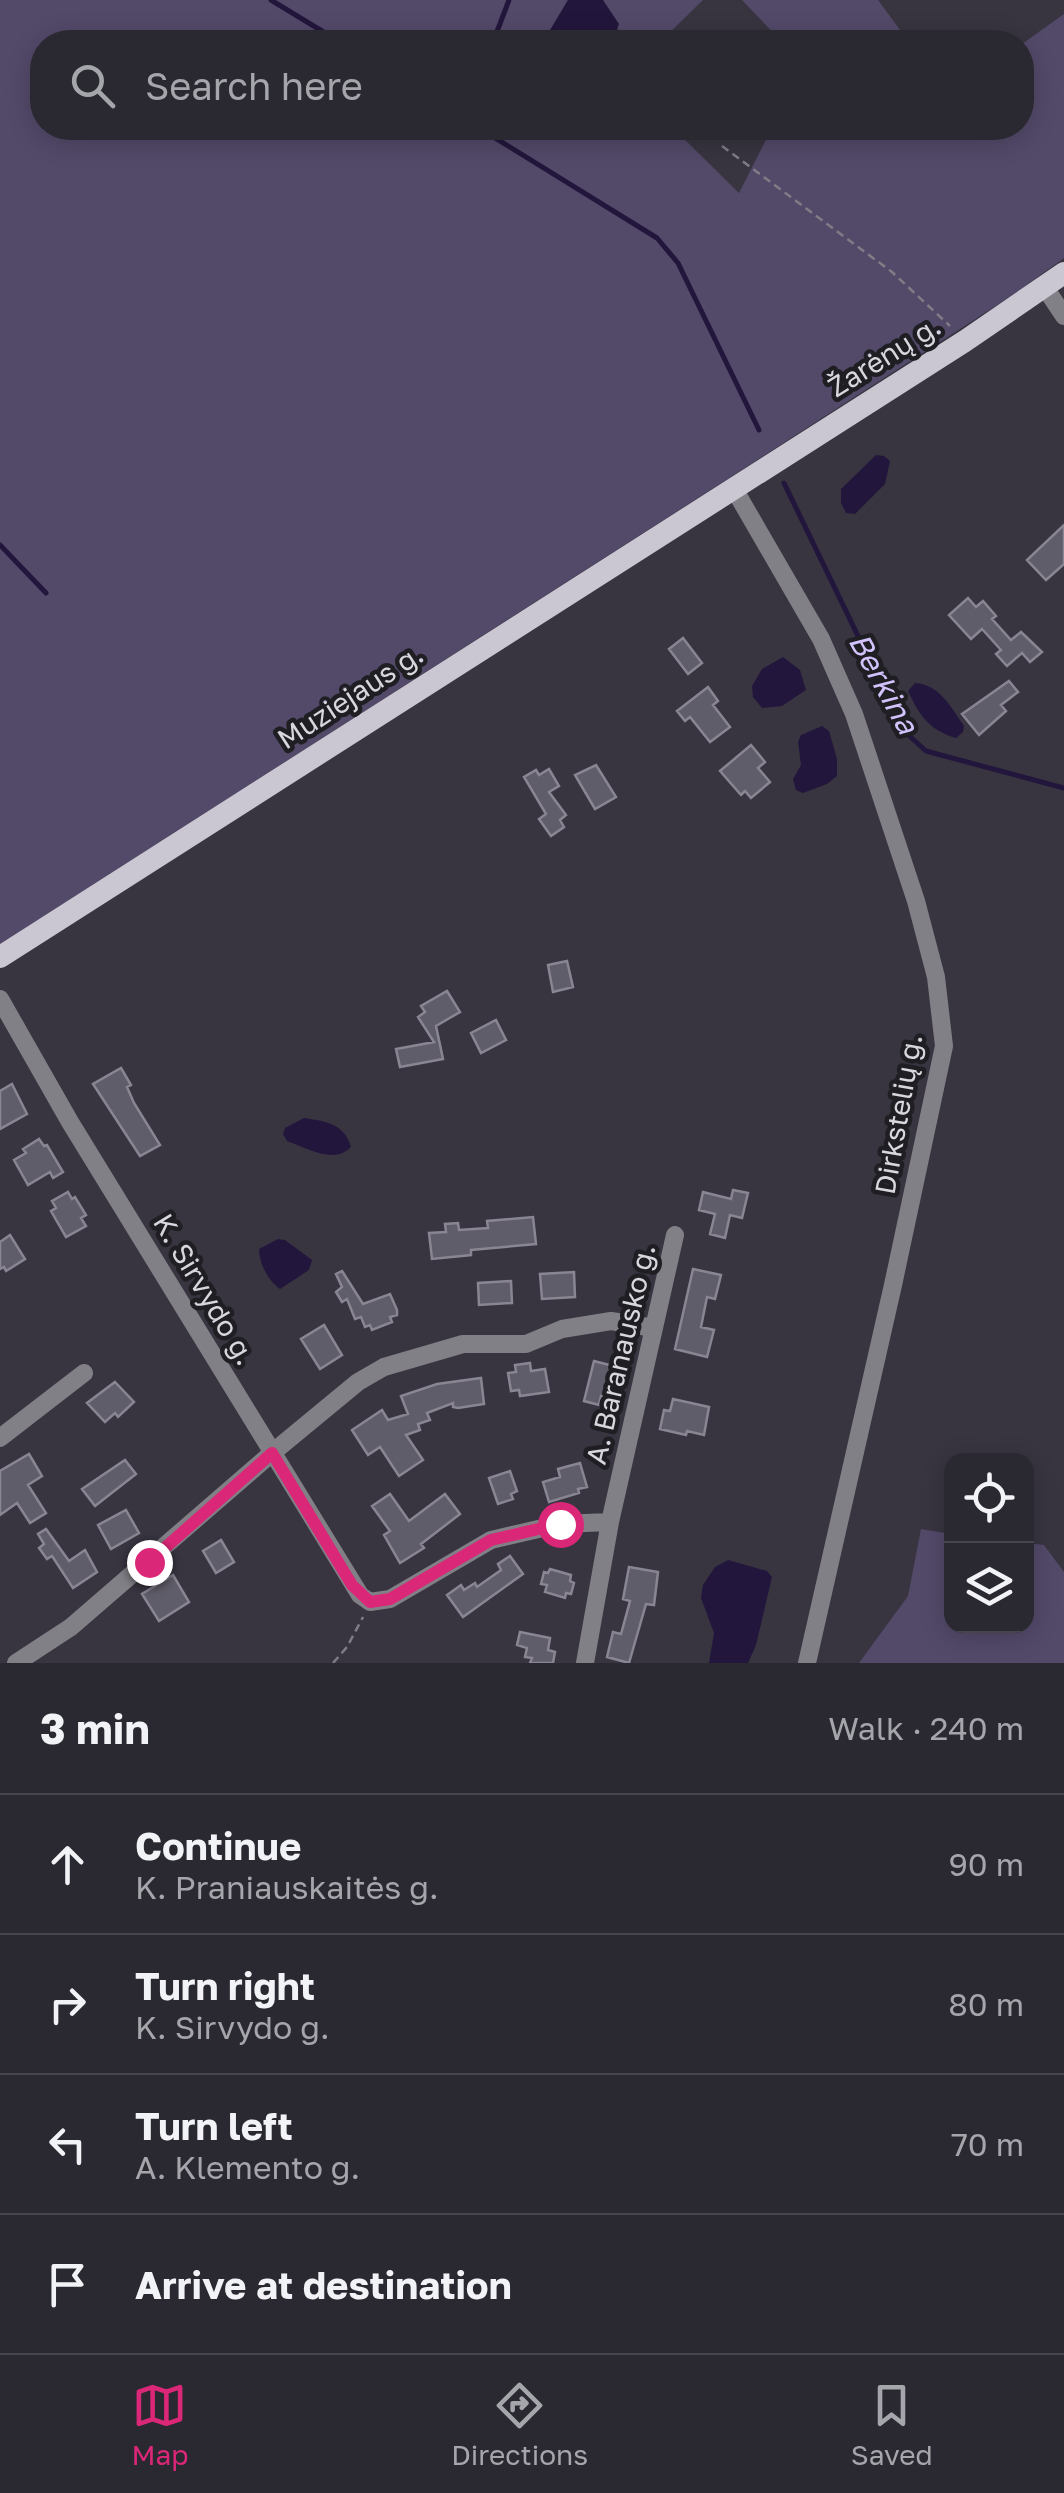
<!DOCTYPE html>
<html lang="en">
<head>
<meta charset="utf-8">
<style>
	:root { --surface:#2a2831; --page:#323039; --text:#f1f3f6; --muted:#a5a6ab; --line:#46444d; --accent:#db2777 }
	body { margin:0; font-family:"Golos Text",sans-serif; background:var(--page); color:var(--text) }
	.controls { position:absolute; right:30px; bottom:30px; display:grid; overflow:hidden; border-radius:20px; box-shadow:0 5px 25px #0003 }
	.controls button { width:90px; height:90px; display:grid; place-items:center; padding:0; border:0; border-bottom:2px solid var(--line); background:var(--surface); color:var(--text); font:50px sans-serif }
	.stop { position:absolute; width:30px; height:30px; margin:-22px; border:8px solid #db2777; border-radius:50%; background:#fff }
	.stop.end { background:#db2777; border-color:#fff; box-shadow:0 2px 10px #0008 }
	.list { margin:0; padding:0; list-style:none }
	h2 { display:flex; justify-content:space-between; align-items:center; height:130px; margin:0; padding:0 40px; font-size:42px }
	h2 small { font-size:32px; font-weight:400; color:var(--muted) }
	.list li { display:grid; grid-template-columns:65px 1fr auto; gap:30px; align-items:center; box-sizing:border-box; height:140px; padding:0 40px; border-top:2px solid var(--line) }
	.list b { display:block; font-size:38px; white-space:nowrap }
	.list p { margin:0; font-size:32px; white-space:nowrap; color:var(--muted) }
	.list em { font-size:32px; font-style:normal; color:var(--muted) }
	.icon { flex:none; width:55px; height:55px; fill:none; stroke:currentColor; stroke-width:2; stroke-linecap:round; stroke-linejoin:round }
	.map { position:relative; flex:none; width:1064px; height:1663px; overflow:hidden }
	.search { position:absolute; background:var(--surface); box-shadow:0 5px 25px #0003; left:30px; right:30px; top:30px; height:110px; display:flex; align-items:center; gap:25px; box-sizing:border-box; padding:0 35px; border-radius:40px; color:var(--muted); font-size:38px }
	.sheet { height:690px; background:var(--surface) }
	nav { display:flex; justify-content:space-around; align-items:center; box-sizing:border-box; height:140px; border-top:2px solid var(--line); background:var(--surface); font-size:28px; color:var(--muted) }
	nav a { display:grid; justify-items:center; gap:5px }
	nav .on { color:var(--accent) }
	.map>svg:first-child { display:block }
	.green { fill:#534a6a }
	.water { fill:#23163c }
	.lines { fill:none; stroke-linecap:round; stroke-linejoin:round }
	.stream { stroke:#23163c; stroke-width:5 }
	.building { fill:#605d6a; stroke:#898593; stroke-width:2.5 }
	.path { stroke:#7f7c86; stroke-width:2.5; stroke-dasharray:8 5; stroke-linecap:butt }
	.minor { stroke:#818086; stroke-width:18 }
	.major { stroke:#cac7d3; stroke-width:22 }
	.route { stroke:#db2777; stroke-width:12 }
	.labels { text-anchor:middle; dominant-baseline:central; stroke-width:9; stroke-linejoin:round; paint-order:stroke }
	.street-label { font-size:28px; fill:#d9d7de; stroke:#1f1e23 }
	.water-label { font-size:30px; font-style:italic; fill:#d2c3fc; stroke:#1f1e23 }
</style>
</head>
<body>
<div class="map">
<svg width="1064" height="1663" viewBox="0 0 1064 1663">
	<rect width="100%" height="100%" fill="#383541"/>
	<path class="green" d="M 0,0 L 568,0 L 543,42 L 42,42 L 42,128 L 673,128 L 739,193 L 772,128 L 1022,128 L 1022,44 L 1064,14 L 1064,258 L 1011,296 L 726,480 L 0,944 Z
		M 603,0 L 703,0 L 660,42 L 612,42 L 619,31 Z
		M 742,0 L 878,0 L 909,42 L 782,42 Z
		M 921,1529 L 951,1534 L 952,1626 L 1026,1626 L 1027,1543 L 1044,1545 L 1064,1572 L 1064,1663 L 859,1663 L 908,1596 Z"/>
	<path class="water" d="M 568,0 L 603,0 L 619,24 L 612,42 L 543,42 Z
		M 876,455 L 884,456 L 890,461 L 885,484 L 855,514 L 846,513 L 841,503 L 841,489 Z
		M 783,657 L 800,670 L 806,690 L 782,706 L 762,708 L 753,697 L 752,686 L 762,669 Z
		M 915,683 C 940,685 950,706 964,726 L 963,732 L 956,738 C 929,730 919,715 908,691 Z
		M 822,726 L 829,731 L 837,759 L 837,776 L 827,784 L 803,793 L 796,790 L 793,779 L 801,765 L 798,742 L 801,735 Z
		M 304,1118 C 325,1121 345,1124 351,1147 C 334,1165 307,1148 287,1141 L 283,1134 L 285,1128 Z
		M 278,1239 L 285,1240 L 312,1260 L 309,1270 L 280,1289 C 268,1281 259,1263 259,1249 Z
		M 728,1560 L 767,1571 L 772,1577 L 756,1645 L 748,1663 L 709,1663 L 714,1633 L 701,1598 L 703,1585 L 715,1567 Z"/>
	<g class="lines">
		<path class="stream" d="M 271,0 L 340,42
			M 493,42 L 509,0
			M 479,128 L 657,238 L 678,263 L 759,430
			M 784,483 L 904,731 L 926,751 L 1064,788
			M 0,545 L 46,593"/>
	</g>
	<path class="building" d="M 1064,525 L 1064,564 L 1046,580 L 1027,560 Z
		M 968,598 L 976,607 L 983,601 L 996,616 L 992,619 L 1011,640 L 1021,632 L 1042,652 L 1030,662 L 1022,653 L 1007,666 L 996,654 L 1001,650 L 982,629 L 971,639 L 949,615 Z
		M 683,638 L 702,663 L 688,674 L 669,649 Z
		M 1009,681 L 1018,692 L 1001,705 L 1006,711 L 979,735 L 962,714 Z
		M 708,687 L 718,701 L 713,705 L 730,727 L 710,742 L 690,717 L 685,721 L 677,711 Z
		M 751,745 L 765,762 L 758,768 L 770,782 L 751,798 L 745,791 L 741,795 L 720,771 Z
		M 596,765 L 616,797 L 595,809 L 575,775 Z
		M 549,769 L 559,786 L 549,792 L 566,815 L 560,820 L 564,827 L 551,836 L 539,819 L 546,814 L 524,777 L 536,770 L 539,775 Z
		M 567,961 L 573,987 L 553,992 L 548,965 Z
		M 447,991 L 460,1012 L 436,1026 L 443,1059 L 400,1067 L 396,1049 L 434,1042 L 418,1017 L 425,1012 L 421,1006 Z
		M 496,1020 L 506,1040 L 481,1053 L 471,1033 Z
		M 121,1068 L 131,1085 L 127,1087 L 134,1103 L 160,1145 L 140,1156 L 93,1084 Z
		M 12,1084 L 27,1114 L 0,1129 L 0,1091 Z
		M 39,1139 L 44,1146 L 47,1145 L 63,1172 L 53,1178 L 50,1172 L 28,1185 L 14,1160 L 26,1153 L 23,1149 Z
		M 733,1190 L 748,1193 L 742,1218 L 730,1215 L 725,1238 L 710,1234 L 715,1214 L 699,1210 L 703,1192 L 731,1199 Z
		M 68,1192 L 72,1199 L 75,1197 L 86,1215 L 81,1218 L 86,1226 L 66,1237 L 51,1211 L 56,1208 L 52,1201 Z
		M 533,1217 L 536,1244 L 471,1250 L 471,1255 L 432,1259 L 429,1233 L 446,1232 L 445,1224 L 458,1223 L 459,1230 L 488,1228 L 487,1221 Z
		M 10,1235 L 25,1259 L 6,1271 L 4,1267 L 0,1269 L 0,1242 Z
		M 693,1269 L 721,1275 L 715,1299 L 707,1297 L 701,1327 L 714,1330 L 707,1357 L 675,1349 Z
		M 342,1271 L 363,1304 L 390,1294 L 397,1310 L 397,1315 L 390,1317 L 392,1322 L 372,1330 L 370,1325 L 365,1327 L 361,1317 L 355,1319 L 347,1299 L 342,1302 L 336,1292 L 342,1287 L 336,1274 Z
		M 574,1272 L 575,1297 L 542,1299 L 540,1274 Z
		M 511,1281 L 512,1303 L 479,1305 L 478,1283 Z
		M 324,1325 L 342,1355 L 320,1369 L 301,1339 Z
		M 594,1361 L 617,1367 L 614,1382 L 621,1384 L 617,1400 L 601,1396 L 599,1405 L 584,1401 Z
		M 530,1363 L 531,1371 L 545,1369 L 549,1392 L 520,1396 L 519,1390 L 511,1391 L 508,1373 L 516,1372 L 515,1365 Z
		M 481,1378 L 484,1404 L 458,1408 L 453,1407 L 453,1403 L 427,1413 L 430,1420 L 418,1424 L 420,1430 L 406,1435 L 423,1460 L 399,1476 L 380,1447 L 368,1455 L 352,1430 L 382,1410 L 388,1420 L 408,1414 L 401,1396 L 437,1384 Z
		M 115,1382 L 134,1402 L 118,1417 L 115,1413 L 105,1422 L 87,1403 Z
		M 673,1399 L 709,1407 L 704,1435 L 687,1431 L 686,1435 L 660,1429 L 664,1410 L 670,1411 Z
		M 29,1454 L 42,1476 L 28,1485 L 46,1513 L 30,1523 L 17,1503 L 0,1515 L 0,1471 Z
		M 125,1460 L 136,1474 L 95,1506 L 82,1489 Z
		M 580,1463 L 587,1487 L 578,1489 L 579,1493 L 549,1502 L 543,1482 L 560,1477 L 558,1469 Z
		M 510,1471 L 517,1491 L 511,1494 L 513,1499 L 498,1504 L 489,1478 Z
		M 390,1494 L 409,1521 L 445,1494 L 460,1514 L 421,1544 L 424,1548 L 400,1563 L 384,1535 L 390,1531 L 372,1506 Z
		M 126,1510 L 139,1533 L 111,1549 L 98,1525 Z
		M 46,1529 L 69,1561 L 85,1550 L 97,1572 L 73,1588 L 52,1556 L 47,1559 L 39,1548 L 44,1544 L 38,1534 Z
		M 221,1540 L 234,1562 L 216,1573 L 203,1551 Z
		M 510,1556 L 523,1574 L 463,1617 L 447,1595 L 461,1585 L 464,1590 L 475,1583 L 477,1587 L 501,1570 L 498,1564 Z
		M 629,1567 L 658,1572 L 654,1605 L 646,1604 L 629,1663 L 607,1657 L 613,1632 L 621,1634 L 630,1601 L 623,1599 Z
		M 550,1569 L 571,1575 L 570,1581 L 574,1583 L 571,1594 L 566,1593 L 565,1598 L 545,1592 L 547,1585 L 541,1584 L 544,1572 L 548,1573 Z
		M 173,1575 L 189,1602 L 159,1621 L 142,1594 Z
		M 520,1632 L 550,1638 L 548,1650 L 555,1652 L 553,1663 L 530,1663 L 532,1658 L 525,1657 L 527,1648 L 517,1645 Z"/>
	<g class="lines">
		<path class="path" d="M 722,146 L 892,272 L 950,326
			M 333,1663 L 347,1647 L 363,1617"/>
		<path class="minor" d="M 1044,286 L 1064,316
			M 733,487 L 821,639 L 854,714 L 916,901 L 936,977 L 944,1046 L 893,1285 L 807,1663
			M 0,999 L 70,1122 L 360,1595 L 370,1602 L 390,1599 L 491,1540 L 560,1524 L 610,1522
			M 0,1438 L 84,1373
			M 16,1663 L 71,1627 L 272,1453 L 358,1382 L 384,1367 L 463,1344 L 526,1344 L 562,1329 L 611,1321 L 654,1328
			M 585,1663 L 610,1522 L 675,1235"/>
		<path class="major" d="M 0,957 L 965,341 L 1064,273"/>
	</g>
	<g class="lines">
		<path class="route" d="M 149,1562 L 272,1453 L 352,1585 L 370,1602 L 390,1599 L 491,1540 L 560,1524"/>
	</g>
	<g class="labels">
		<g class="street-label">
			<text transform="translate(884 356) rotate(-32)">Žarėnų g.</text>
			<text transform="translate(350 696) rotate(-33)">Muziejaus g.</text>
			<text transform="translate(898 1114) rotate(-80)">Dirkstelių g.</text>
			<text transform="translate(205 1289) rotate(59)">K. Sirvydo g.</text>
			<text transform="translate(620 1354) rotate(-77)">A. Baranausko g.</text>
		</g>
		<g class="water-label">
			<text transform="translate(884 683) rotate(61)">Berkina</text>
		</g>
	</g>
</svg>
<div class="controls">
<button><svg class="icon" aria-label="locate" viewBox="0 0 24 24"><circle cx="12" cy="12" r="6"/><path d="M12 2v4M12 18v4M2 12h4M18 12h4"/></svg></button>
<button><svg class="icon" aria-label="layers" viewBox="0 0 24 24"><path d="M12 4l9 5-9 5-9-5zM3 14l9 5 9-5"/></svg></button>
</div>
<div class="stop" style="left:560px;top:1524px"></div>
<div class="stop end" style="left:149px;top:1562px"></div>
<div class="search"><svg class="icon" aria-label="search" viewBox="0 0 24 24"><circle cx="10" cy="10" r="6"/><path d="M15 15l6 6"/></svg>Search here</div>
</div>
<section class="sheet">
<h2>3 min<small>Walk · 240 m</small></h2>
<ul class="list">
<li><svg class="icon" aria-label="ahead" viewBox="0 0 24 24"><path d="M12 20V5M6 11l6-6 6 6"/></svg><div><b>Continue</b><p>K. Praniauskaitės g.</p></div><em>90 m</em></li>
<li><svg class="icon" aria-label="right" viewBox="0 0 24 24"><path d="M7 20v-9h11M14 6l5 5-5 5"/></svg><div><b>Turn right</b><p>K. Sirvydo g.</p></div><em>80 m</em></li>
<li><svg class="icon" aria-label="left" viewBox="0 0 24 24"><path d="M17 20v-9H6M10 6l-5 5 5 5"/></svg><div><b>Turn left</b><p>A. Klemento g.</p></div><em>70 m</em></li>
<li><svg class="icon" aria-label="arrive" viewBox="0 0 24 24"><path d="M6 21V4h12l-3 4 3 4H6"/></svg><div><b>Arrive at destination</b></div></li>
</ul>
</section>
<nav>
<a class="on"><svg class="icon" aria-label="map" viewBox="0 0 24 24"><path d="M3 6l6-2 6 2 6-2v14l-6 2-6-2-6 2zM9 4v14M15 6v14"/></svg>Map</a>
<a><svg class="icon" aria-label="directions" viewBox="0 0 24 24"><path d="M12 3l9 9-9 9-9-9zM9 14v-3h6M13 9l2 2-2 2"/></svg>Directions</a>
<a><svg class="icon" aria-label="saved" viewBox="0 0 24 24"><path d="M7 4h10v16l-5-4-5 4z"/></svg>Saved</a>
</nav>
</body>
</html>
